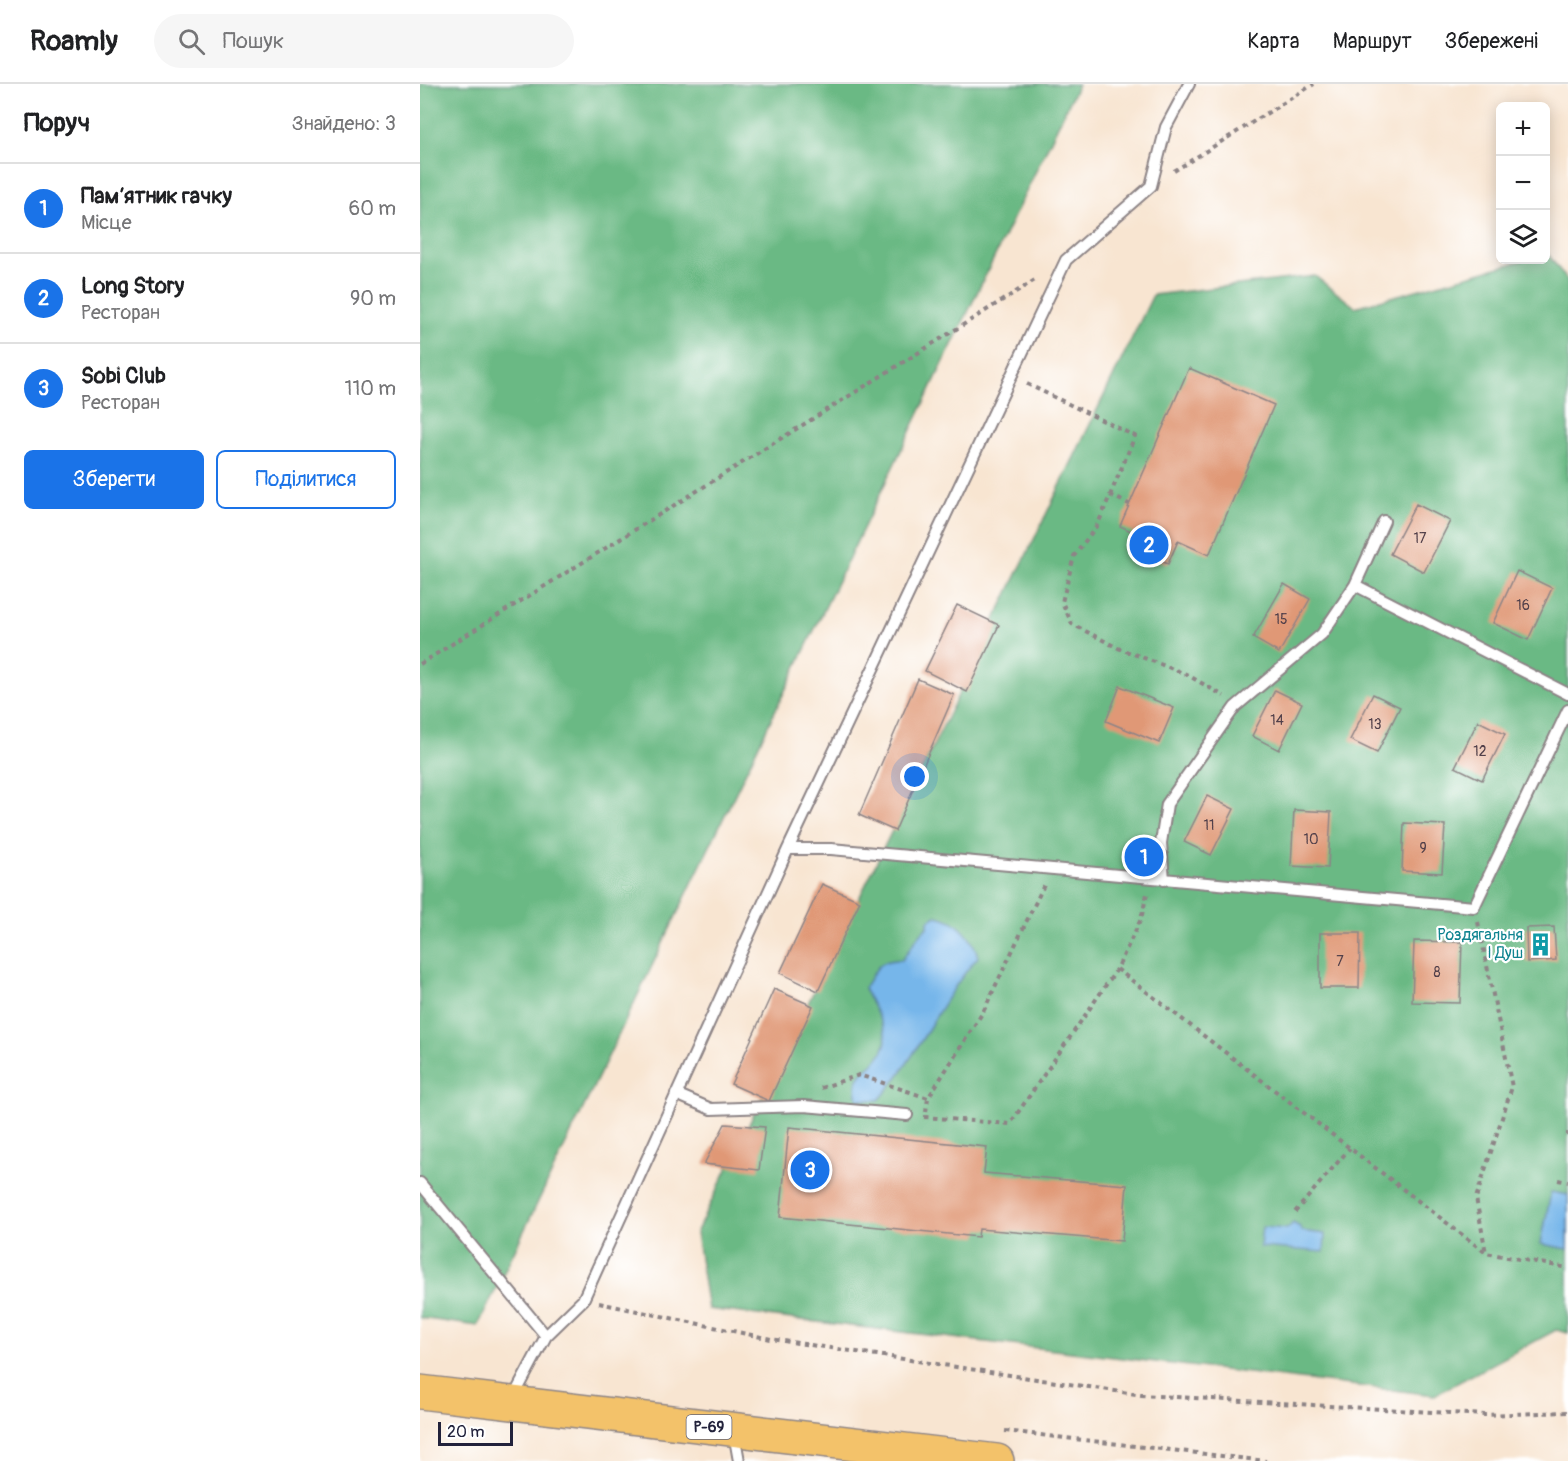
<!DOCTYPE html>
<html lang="uk">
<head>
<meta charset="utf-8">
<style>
	:root { --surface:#fff; --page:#f6f6f6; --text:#202124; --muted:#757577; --line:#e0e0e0; --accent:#1a73e8 }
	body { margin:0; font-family:Pangolin,sans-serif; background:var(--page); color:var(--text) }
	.controls { position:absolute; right:18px; top:18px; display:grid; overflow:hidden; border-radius:9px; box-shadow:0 3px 15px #0003 }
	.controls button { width:54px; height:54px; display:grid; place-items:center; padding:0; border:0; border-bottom:2px solid var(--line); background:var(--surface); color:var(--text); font:30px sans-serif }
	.scale { position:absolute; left:18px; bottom:15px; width:75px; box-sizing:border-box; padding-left:6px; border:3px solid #22223b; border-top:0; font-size:16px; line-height:21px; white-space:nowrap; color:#22223b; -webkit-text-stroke:4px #fff; paint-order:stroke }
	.you { position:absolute; left:495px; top:693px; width:21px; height:21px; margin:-15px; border:4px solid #fff; border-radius:50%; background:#1a73e8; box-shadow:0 0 0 9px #1a73e833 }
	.badge { display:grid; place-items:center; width:39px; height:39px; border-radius:50%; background:var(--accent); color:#fff; font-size:20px; font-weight:700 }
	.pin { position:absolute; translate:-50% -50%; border:3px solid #fff; box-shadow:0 2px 6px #0006 }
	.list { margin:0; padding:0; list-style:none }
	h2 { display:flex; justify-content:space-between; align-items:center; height:78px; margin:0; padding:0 24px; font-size:26px }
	h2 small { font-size:20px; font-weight:400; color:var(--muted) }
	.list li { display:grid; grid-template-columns:39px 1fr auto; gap:18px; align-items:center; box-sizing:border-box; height:90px; padding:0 24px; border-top:2px solid var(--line) }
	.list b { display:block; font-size:22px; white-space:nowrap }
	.list p { margin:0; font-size:20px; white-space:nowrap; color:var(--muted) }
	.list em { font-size:20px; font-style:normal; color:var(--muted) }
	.actions { display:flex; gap:12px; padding:18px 24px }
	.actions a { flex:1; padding:14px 0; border:2px solid var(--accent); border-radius:9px; text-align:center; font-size:21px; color:var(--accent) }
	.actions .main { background:var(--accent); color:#fff }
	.icon { flex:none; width:33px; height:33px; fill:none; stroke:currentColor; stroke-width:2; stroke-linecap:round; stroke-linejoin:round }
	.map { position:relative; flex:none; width:1148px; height:1377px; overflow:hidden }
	header { display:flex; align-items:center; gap:36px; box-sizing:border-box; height:84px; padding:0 30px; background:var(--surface); border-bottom:2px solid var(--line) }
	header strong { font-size:28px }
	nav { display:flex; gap:33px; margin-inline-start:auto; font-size:21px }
	.search { width:420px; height:54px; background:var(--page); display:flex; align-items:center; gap:15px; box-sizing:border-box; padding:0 21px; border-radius:33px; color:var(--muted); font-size:22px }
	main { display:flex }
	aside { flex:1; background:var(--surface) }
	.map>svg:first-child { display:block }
	.forest { fill:#6ab984; stroke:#466e60; stroke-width:1.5 }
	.water { fill:#76b6ea; stroke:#4c6c92; stroke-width:1.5 }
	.building { fill:#e09876 }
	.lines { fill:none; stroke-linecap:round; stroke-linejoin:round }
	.service-casing { stroke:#8d8486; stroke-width:14 }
	.primary-casing { stroke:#8d8486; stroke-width:36 }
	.path { stroke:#8d8486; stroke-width:4; stroke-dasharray:4.5 4.5; stroke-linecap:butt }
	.service { stroke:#fff; stroke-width:10 }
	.primary { stroke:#f3c26a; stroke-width:33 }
	.labels { text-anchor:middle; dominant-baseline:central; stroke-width:4.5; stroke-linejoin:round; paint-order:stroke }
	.number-label { font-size:14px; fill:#52404a }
	.shield { fill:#fff; stroke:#646476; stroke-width:1.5 }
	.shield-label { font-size:15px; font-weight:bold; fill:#22223b }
	.culture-label { font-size:16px; fill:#0d838f; stroke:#fff; text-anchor:end }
</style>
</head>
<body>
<header>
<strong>Roamly</strong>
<div class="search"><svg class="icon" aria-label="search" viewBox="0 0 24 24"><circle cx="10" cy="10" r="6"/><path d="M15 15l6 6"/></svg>Пошук</div>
<nav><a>Карта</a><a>Маршрут</a><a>Збережені</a></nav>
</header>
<main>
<aside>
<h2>Поруч<small>Знайдено: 3</small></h2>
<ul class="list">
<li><span class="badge">1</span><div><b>Памʼятник гачку</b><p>Місце</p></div><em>60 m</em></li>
<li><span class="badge">2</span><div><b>Long Story</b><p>Ресторан</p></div><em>90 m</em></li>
<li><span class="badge">3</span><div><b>Sobi Club</b><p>Ресторан</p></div><em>110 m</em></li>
</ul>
<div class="actions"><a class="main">Зберегти</a><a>Поділитися</a></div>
</aside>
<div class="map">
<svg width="1148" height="1377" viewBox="0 0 1148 1377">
	<rect width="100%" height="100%" fill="#fff"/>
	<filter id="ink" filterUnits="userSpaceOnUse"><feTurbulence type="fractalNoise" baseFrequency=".0167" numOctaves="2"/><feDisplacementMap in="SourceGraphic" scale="12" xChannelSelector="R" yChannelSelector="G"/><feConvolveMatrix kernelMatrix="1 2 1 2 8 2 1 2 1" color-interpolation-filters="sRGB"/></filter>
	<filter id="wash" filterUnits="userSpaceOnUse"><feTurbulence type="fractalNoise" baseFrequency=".008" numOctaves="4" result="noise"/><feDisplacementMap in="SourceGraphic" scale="24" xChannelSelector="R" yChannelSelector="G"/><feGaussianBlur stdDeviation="1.35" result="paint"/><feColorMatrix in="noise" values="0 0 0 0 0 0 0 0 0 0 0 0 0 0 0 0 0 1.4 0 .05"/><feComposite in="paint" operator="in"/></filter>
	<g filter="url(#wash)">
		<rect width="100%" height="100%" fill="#f8e5d1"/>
		<path class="forest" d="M 0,0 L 658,0 L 58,1242 L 0,1234 Z
			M 1127,169 L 1148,197 L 1148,1249 L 1136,1246 L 1015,1311 L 288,1225 L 276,1149 L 733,211 L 895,192 L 935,223 L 1105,176 L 1126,176 Z"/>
		<path class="water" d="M 516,832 C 537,834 554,855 558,873 C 519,917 498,973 459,1016 L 438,1016 C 429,982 457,988 465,961 C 470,947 450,919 444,904 C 457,885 457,875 482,876 L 497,854 L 508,842 L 508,837 Z
			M 1131,1108 L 1148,1111 L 1148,1165 L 1121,1160 Z
			M 873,1139 L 880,1143 L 881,1147 L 905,1150 L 904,1168 L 840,1163 L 842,1143 L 867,1145 Z"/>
		<g id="blocks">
			<path class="building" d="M 769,284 L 854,321 L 789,471 L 758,457 L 748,480 L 707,462 L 713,448 L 700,442 Z
				M 996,420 L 1030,437 L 1004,488 L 970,470 Z
				M 1097,487 L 1132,504 L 1108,556 L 1073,539 Z
				M 864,500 L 890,515 L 859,569 L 833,554 Z
				M 537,521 L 579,541 L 547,608 L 505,587 Z
				M 498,595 L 534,611 L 475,747 L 439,731 Z
				M 700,602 L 754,624 L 739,659 L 686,637 Z
				M 855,606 L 882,619 L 859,666 L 832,652 Z
				M 953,610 L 980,623 L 957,669 L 930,656 Z
				M 1058,637 L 1085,650 L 1062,696 L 1035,683 Z
				M 787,712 L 814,725 L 791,771 L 764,758 Z
				M 874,726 L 911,728 L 908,784 L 871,782 Z
				M 984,739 L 1025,741 L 1022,789 L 982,787 Z
				M 402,800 L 440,817 L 398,907 L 360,889 Z
				M 1134,843 L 1136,876 L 1107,878 L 1106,844 Z
				M 900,849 L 940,849 L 939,904 L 900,904 Z
				M 994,857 L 1042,858 L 1040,919 L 992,918 Z
				M 354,905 L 393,922 L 349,1017 L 311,1000 Z
				M 305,1040 L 345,1043 L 339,1086 L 284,1080 Z
				M 369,1043 L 567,1063 L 564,1089 L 707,1101 L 702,1157 L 559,1145 L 558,1153 L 360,1133 Z"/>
		</g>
	</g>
	<g filter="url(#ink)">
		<use href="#blocks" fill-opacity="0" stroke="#8d8486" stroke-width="1.5"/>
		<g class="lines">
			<defs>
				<path id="service" d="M 935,501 L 1148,610
					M 368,765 L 411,765 L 1054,823 L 1148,626
					M 744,796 L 741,759 L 747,720 L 815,623 L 902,550 L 935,501 L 964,437
					M 256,1010 L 291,1025 L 384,1022 L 487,1031
					M 0,1099 L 126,1252
					M 93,1314 L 126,1252 L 163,1216 L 368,765 L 646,176 L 731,102 L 746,43 L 769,0
					M 314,1349 L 319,1377"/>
				<path id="primary" d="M 0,1308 L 577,1377"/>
			</defs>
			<use href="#service" class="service-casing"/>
			<use href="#primary" class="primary-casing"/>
			<path class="path" d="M 754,87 L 894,0
				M 607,300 L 715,352 L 678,440 L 654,472 L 642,518 L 652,540 L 698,564 L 766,590 L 804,612
				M 690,411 L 709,420
				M 0,580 L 618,194
				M 1058,838 L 1092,1003 L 1056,1114 L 1066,1169
				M 697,885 L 1066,1169 L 1148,1184
				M 401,1004 L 439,991 L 508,1014 L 563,928 L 624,801
				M 506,1028 L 508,1014
				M 504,1033 L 590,1040 L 697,885 L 721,835 L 727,810
				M 1146,1050 L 1148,1050
				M 1138,1096 L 1148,1098
				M 875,1128 L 930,1064
				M 179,1219 L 351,1255 L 722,1311 L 1064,1331 L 1148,1328
				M 585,1347 L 846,1377"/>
			<use href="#service" class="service"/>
			<use href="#primary" class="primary"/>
		</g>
	</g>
	<defs>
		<symbol id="building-bare" viewBox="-9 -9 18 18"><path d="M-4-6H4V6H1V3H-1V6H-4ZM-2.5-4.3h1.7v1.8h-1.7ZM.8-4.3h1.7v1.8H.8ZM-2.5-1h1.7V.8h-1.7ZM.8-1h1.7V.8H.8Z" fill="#0f9aa8" stroke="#fff" stroke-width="2.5" paint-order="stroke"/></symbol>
	</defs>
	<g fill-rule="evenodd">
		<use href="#building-bare" x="1104" y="844" width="33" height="33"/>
	</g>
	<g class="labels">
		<g class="number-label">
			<text x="1000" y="454">17</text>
			<text x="1103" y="521">16</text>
			<text x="861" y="535">15</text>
			<text x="857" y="636">14</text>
			<text x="955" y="640">13</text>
			<text x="1060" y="667">12</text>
			<text x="789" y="741">11</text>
			<text x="891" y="755">10</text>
			<text x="1003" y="764">9</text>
			<text x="920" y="877">7</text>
			<text x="1017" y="888">8</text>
		</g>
		<rect class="shield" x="266.5" y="1331" width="45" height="24" rx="4.5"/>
		<g class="shield-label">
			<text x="289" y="1343">Р-69</text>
		</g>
		<g class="culture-label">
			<text x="1103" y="851">Роздягальня<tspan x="1103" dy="18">І Душ</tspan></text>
		</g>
	</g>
</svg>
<div class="controls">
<button>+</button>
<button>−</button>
<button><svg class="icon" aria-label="layers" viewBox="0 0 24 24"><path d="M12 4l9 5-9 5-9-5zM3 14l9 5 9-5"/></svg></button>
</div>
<div class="scale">20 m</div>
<div class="you"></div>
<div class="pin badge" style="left:724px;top:773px">1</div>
<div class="pin badge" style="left:729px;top:461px">2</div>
<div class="pin badge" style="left:390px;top:1086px">3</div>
</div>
</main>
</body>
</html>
